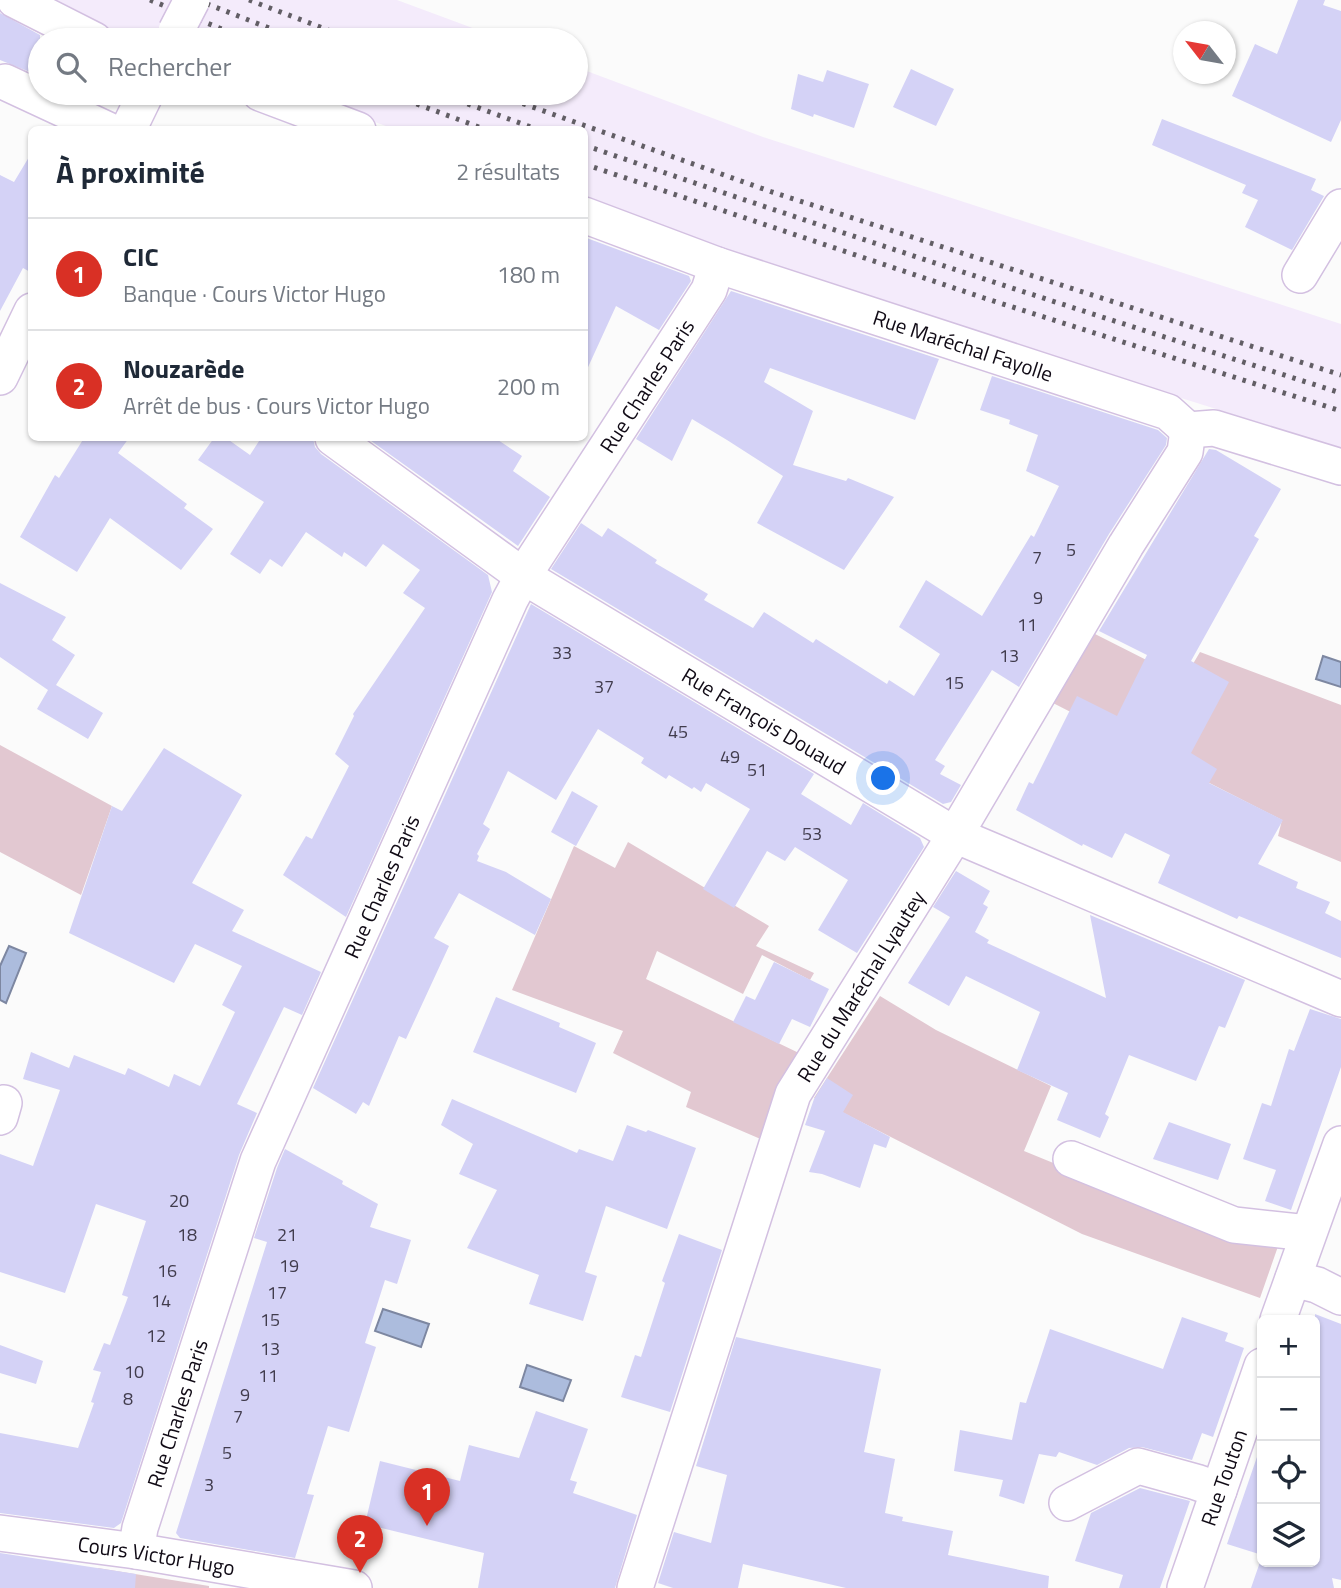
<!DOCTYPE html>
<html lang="fr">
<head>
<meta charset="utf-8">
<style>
	:root { --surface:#fff; --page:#f2f2f3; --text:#1f2937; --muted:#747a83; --line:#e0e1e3; --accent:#d93025 }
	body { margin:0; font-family:"Titillium Web",sans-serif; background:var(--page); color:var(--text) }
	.controls { position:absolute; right:21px; bottom:21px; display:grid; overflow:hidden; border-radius:10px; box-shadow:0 2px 5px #0004 }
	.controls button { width:63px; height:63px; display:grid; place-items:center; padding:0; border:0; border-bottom:2px solid var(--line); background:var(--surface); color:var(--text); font:35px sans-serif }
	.compass { position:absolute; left:1173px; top:21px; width:63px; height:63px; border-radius:50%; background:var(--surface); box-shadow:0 2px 5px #0004; rotate:301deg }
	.you { position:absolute; left:884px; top:779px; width:24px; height:24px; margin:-18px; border:5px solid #fff; border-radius:50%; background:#1a73e8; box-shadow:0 0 0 10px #1a73e833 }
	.badge { display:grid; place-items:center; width:46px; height:46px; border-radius:50%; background:var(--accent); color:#fff; font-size:23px; font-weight:700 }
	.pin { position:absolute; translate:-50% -58px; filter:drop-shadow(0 2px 4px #0008) }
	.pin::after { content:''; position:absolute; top:37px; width:24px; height:21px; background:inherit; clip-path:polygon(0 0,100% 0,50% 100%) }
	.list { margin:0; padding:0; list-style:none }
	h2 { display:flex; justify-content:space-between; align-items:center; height:91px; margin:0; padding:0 28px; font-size:30px }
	h2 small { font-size:23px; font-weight:400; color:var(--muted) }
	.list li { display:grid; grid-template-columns:46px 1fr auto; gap:21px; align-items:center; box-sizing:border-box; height:112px; padding:0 28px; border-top:2px solid var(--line) }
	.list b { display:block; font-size:26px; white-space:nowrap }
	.list p { margin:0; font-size:23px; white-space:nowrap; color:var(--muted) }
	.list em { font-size:23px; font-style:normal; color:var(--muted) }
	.icon { flex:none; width:38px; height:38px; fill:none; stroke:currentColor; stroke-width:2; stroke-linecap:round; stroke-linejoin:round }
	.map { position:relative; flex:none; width:1341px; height:1588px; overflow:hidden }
	.search { position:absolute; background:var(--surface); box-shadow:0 2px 5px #0004; left:28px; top:28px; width:560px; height:77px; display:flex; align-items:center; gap:18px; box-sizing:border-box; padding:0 24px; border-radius:38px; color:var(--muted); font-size:26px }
	.panel { position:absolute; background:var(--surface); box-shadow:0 2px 5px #0004; left:28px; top:126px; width:560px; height:315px; border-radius:10px }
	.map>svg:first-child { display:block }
	.built { fill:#f4ebfb }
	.green { fill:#e2c8d1 }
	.water { fill:#acbcdd; stroke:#7d87a1; stroke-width:2 }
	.building { fill:#d4d2f6 }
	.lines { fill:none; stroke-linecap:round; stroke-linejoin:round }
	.minor-casing { stroke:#d3c0e1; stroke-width:38 }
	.minor { stroke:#fff; stroke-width:35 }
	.rail { stroke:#625e65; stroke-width:5; stroke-dasharray:3.5 7; stroke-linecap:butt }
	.minor-bridge-casing { stroke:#d3c0e1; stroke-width:38; stroke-linecap:butt }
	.minor-bridge { stroke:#fff; stroke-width:35 }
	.labels { text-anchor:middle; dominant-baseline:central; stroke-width:6; stroke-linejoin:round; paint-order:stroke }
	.number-label { font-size:18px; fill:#413c4d }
	.street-label { font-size:21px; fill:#100a15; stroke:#fff }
</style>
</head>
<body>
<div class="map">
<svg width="1341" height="1588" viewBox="0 0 1341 1588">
	<rect width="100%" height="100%" fill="#fbfbfb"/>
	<path class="built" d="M 47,0 L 397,0 L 505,40 L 138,40 L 126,37 Z
		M 576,67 L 763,137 L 1341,324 L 1341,448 L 808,281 L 585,200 L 584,130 L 394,129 L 296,93 L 576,93 Z"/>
	<path class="green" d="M 1095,634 L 1184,679 L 1200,652 L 1341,705 L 1341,862 L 1278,836 L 1282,820 L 1053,703 Z
		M 0,745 L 112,806 L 81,895 L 0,852 Z
		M 628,842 L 769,926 L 756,946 L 814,973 L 810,980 L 762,955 L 743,994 L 657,951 L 646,979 L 801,1054 L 765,1141 L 686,1107 L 691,1092 L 613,1053 L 623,1031 L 512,990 L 574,846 L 615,868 Z
		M 880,996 L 936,1030 L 1051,1086 L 1024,1151 L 1254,1245 L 1282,1235 L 1260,1298 L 1082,1234 L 814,1098 Z
		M 98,1568 L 209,1586 L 209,1588 L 97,1588 Z"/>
	<path class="water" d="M 1323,656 L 1341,662 L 1341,687 L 1316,679 Z
		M 9,946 L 26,953 L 6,1003 L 0,1000 L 0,966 Z
		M 383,1309 L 429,1324 L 421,1347 L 375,1331 Z
		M 527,1365 L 571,1380 L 563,1401 L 520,1387 Z"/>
	<path class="building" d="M 1298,0 L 1325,0 L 1323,5 L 1341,11 L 1341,120 L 1331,142 L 1232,96 L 1255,44 L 1277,54 Z
		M 0,13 L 40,35 L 40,76 L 0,60 Z
		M 911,69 L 954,89 L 936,126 L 893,107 Z
		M 827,70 L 869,84 L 854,128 L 814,114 L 813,117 L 791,109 L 798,74 L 823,82 Z
		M 1162,119 L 1316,179 L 1311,190 L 1324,196 L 1292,250 L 1245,227 L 1258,200 L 1242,193 L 1246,185 L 1152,145 Z
		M 32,152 L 32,273 L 23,268 L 0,311 L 0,175 L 14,182 Z
		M 584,237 L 689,276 L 691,281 L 659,330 L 616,306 L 584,376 Z
		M 731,291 L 939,359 L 915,420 L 770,368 L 764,382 L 813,411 L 793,465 L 846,481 L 848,478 L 894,497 L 844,570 L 757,523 L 783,476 L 727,440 L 692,419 L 672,461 L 636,439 Z
		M 992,376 L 1158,430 L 1167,438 L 1166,445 L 1109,534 L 1019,687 L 992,670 L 935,760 L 945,766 L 940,774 L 961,785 L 951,802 L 943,804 L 551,569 L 581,523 L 602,537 L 608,528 L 657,560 L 655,563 L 708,594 L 704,600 L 753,628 L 764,612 L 813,643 L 816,639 L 887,684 L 889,680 L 914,696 L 940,654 L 899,627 L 926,580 L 982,616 L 1031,535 L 1034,537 L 1059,486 L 1026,471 L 1038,435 L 1009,424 L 1010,420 L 980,410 Z
		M 84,438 L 129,438 L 118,453 L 187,504 L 184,508 L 213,529 L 181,570 L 110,518 L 77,572 L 20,537 L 55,475 L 59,478 Z
		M 214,438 L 226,438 L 250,455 L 261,438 L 313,438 L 315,447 L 321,454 L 488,575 L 492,592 L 346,917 L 283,875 L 306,836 L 312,839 L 349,766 L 335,754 L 354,716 L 353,714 L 425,608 L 403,593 L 420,570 L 383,544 L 366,567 L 344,552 L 342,557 L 306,532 L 282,567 L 270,559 L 260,574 L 230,554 L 264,502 L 198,460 Z
		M 367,438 L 495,438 L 522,456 L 513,471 L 550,497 L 518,546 Z
		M 1209,449 L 1216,450 L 1281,489 L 1254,536 L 1259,539 L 1191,661 L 1229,682 L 1191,753 L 1217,769 L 1209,783 L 1283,820 L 1258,864 L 1298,882 L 1296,888 L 1330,902 L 1325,913 L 1341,921 L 1341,958 L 1239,916 L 1237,919 L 1158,883 L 1170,855 L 1125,833 L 1112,858 L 1083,844 L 1082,846 L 1016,810 L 1029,782 L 1033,784 L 1077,696 L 1117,716 L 1147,655 L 1099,631 Z
		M 0,583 L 66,617 L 52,640 L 75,655 L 56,685 L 103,713 L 88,739 L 37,709 L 48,690 L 0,657 Z
		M 531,604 L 814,774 L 801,794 L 851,825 L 863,803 L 920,838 L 924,847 L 857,953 L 818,930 L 848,880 L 795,847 L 785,861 L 767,851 L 734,908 L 703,889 L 750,809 L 706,783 L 701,792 L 694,787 L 692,789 L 669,775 L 666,779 L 641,763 L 644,758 L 598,729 L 556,800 L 508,771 L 483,824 L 490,829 L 477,854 L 479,856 L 477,861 L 506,872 L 551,899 L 535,935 L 459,893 L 434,938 L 449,946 L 406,1039 L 399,1036 L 369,1106 L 363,1102 L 356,1114 L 313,1088 Z
		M 164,748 L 242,795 L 192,883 L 244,910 L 232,931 L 321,972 L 302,1015 L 284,1007 L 237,1104 L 257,1113 L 239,1155 L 121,1523 L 114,1528 L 0,1513 L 0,1433 L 78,1448 L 94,1403 L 91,1402 L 101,1372 L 93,1370 L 104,1343 L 110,1345 L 128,1297 L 122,1295 L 146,1221 L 96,1204 L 65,1293 L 0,1272 L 0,1154 L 33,1166 L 60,1090 L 23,1079 L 31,1052 L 69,1068 L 74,1055 L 125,1075 L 128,1068 L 169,1087 L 174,1074 L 200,1086 L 235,1012 L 222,1005 L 242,966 L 195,944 L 174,983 L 69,933 L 112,806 L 122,811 Z
		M 572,791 L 598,806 L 576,846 L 551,832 Z
		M 956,871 L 990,891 L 983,904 L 988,907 L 975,932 L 989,940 L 987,943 L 1106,998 L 1090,915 L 1245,980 L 1225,1028 L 1219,1026 L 1196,1081 L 1129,1055 L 1105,1114 L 1109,1117 L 1100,1138 L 1057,1120 L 1068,1093 L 1017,1070 L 1040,1012 L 966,976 L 949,1006 L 908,983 L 950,917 L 933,907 Z
		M 774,962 L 829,989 L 810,1027 L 792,1019 L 779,1044 L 733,1022 L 746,996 L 755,1000 Z
		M 496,997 L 560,1023 L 559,1027 L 596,1043 L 576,1093 L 473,1052 Z
		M 1310,1009 L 1341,1019 L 1341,1067 L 1291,1210 L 1265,1201 L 1276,1170 L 1243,1159 L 1262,1103 L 1271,1106 L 1289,1049 L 1294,1051 Z
		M 827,1078 L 853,1095 L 843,1112 L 890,1137 L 886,1148 L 874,1144 L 860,1188 L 822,1174 L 809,1172 L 825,1131 L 805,1125 L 814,1099 Z
		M 452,1099 L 577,1153 L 579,1149 L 613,1161 L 627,1125 L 646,1132 L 648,1130 L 696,1148 L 667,1229 L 606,1206 L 585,1272 L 597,1276 L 583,1321 L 529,1304 L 539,1275 L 467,1248 L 497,1190 L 459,1174 L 473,1144 L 441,1125 Z
		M 1169,1122 L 1231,1144 L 1218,1180 L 1153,1159 Z
		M 285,1149 L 343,1181 L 342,1184 L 378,1204 L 370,1227 L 411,1240 L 397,1284 L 385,1280 L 365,1343 L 376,1347 L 349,1432 L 328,1426 L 307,1494 L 314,1495 L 295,1558 L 180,1538 L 176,1533 L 267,1242 L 254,1238 L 277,1168 Z
		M 679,1234 L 722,1250 L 670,1412 L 621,1397 L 635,1355 L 641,1357 L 665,1283 L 662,1281 Z
		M 1315,1314 L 1341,1324 L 1341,1580 L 1332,1578 L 1334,1588 L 1251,1588 L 1260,1562 L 1315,1562 Z
		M 1182,1317 L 1228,1333 L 1225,1341 L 1244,1348 L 1213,1437 L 1202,1433 L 1192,1460 L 1142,1447 L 1129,1448 L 1097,1465 L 1059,1452 L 1056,1457 L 1039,1454 L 1024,1504 L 999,1496 L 1003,1480 L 954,1471 L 960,1430 L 1012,1440 L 1020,1402 L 1026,1403 L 1050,1329 L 1163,1369 Z
		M 736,1337 L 881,1369 L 864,1452 L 895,1459 L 885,1513 L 903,1517 L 902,1521 L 953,1531 L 948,1555 L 1049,1576 L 1048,1588 L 846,1588 L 743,1564 L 738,1588 L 673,1588 L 658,1583 L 674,1532 L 711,1543 L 727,1475 L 696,1466 Z
		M 0,1345 L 43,1361 L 36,1384 L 0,1373 Z
		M 536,1411 L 588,1429 L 570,1480 L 577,1482 L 573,1493 L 637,1515 L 615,1588 L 478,1588 L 484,1553 L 365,1524 L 380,1461 L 460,1481 L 469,1445 L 519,1458 Z
		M 1258,1454 L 1262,1454 L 1262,1555 L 1227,1544 Z
		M 1140,1488 L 1190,1501 L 1160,1588 L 1119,1588 L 1123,1575 L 1075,1561 L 1091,1513 Z
		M 0,1553 L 136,1574 L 135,1588 L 0,1588 Z"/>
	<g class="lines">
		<defs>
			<g id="minor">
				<path d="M 15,0 L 94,40"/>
				<path d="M 5,82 L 108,130"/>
				<path d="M 260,93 L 358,130"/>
				<path d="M 128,130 L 146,93"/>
				<path id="s1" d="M 584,215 L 717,265 L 1168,412 L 1188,430 L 1214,428 L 1341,467"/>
				<path d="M 1300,275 L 1341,207"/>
				<path d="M 0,377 L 32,311"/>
				<path id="s2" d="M 333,438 L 523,576 L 955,835 L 1341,999"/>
				<path d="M 0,1117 L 4,1103"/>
				<path d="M 1071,1159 L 1234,1225 L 1308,1233"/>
				<path d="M 1293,1279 L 1317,1285 L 1341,1297"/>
				<path d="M 1278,1320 L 1341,1144"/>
				<path d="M 1067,1503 L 1138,1466 L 1196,1482 L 1219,1490"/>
				<path id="s3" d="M 0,1533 L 136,1551 L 354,1588"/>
				<path id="s4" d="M 136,1551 L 140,1528 L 258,1161 L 510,600 L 523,576 L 709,290 L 717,265"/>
				<path id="s5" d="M 635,1588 L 793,1094 L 955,835 L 1126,545 L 1185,452 L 1188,430"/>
				<path id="s6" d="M 1185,1588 L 1262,1366"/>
			</g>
		</defs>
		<use href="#minor" class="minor-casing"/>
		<use href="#minor" class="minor"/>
		<path class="rail" d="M 150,0 L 249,40
			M 197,0 L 300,40
			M 249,0 L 354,40
			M 387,93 L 487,130
			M 438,93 L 539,130
			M 493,93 L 772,192 L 1341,375
			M 584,145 C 835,232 1088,313 1341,393
			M 584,164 L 984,298 L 1341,411"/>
		<defs>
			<path id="minor-bridge" d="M 176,31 L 192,0"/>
		</defs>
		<use href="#minor-bridge" class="minor-bridge-casing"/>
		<use href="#minor-bridge" class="minor-bridge"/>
	</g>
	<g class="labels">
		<g class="number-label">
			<text x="1071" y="549">5</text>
			<text x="1037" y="557">7</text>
			<text x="1038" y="597">9</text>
			<text x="1027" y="624">11</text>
			<text x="562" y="652">33</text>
			<text x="1009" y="655">13</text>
			<text x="954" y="682">15</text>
			<text x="604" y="686">37</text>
			<text x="678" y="731">45</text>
			<text x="730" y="756">49</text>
			<text x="757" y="769">51</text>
			<text x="812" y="833">53</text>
			<text x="179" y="1200">20</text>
			<text x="187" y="1234">18</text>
			<text x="287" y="1234">21</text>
			<text x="289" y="1265">19</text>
			<text x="167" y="1270">16</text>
			<text x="277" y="1292">17</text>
			<text x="161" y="1300">14</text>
			<text x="270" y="1319">15</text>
			<text x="156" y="1335">12</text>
			<text x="270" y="1348">13</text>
			<text x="134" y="1371">10</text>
			<text x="268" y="1375">11</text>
			<text x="245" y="1394">9</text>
			<text x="128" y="1398">8</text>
			<text x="238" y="1416">7</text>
			<text x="227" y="1452">5</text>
			<text x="209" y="1484">3</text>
		</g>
		<g class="street-label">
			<text stroke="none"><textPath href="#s1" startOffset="401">Rue Maréchal Fayolle</textPath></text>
			<text stroke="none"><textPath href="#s4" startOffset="1278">Rue Charles Paris</textPath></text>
			<text stroke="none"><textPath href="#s2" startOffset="516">Rue François Douaud</textPath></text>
			<text stroke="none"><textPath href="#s4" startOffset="710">Rue Charles Paris</textPath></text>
			<text stroke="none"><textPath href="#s5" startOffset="646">Rue du Maréchal Lyautey</textPath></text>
			<text stroke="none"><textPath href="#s4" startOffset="144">Rue Charles Paris</textPath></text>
			<text stroke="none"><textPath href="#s6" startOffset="117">Rue Touton</textPath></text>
			<text stroke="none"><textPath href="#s3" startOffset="158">Cours Victor Hugo</textPath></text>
		</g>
	</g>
</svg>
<div class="controls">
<button>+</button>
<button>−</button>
<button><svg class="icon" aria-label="locate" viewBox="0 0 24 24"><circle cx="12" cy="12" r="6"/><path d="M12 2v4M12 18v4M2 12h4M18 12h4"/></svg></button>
<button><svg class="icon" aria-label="layers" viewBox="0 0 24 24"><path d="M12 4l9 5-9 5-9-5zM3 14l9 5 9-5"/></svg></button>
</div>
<svg class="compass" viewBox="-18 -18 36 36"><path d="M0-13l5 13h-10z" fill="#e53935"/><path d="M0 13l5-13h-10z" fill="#747a83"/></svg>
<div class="you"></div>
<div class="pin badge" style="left:427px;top:1526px">1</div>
<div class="pin badge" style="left:360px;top:1573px">2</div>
<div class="search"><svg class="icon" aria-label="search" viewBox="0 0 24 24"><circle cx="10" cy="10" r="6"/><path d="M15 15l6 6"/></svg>Rechercher</div>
<section class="panel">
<h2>À proximité<small>2 résultats</small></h2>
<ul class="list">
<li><span class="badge">1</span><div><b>CIC</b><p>Banque · Cours Victor Hugo</p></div><em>180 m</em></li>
<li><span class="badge">2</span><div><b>Nouzarède</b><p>Arrêt de bus · Cours Victor Hugo</p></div><em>200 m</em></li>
</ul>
</section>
</div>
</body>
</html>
